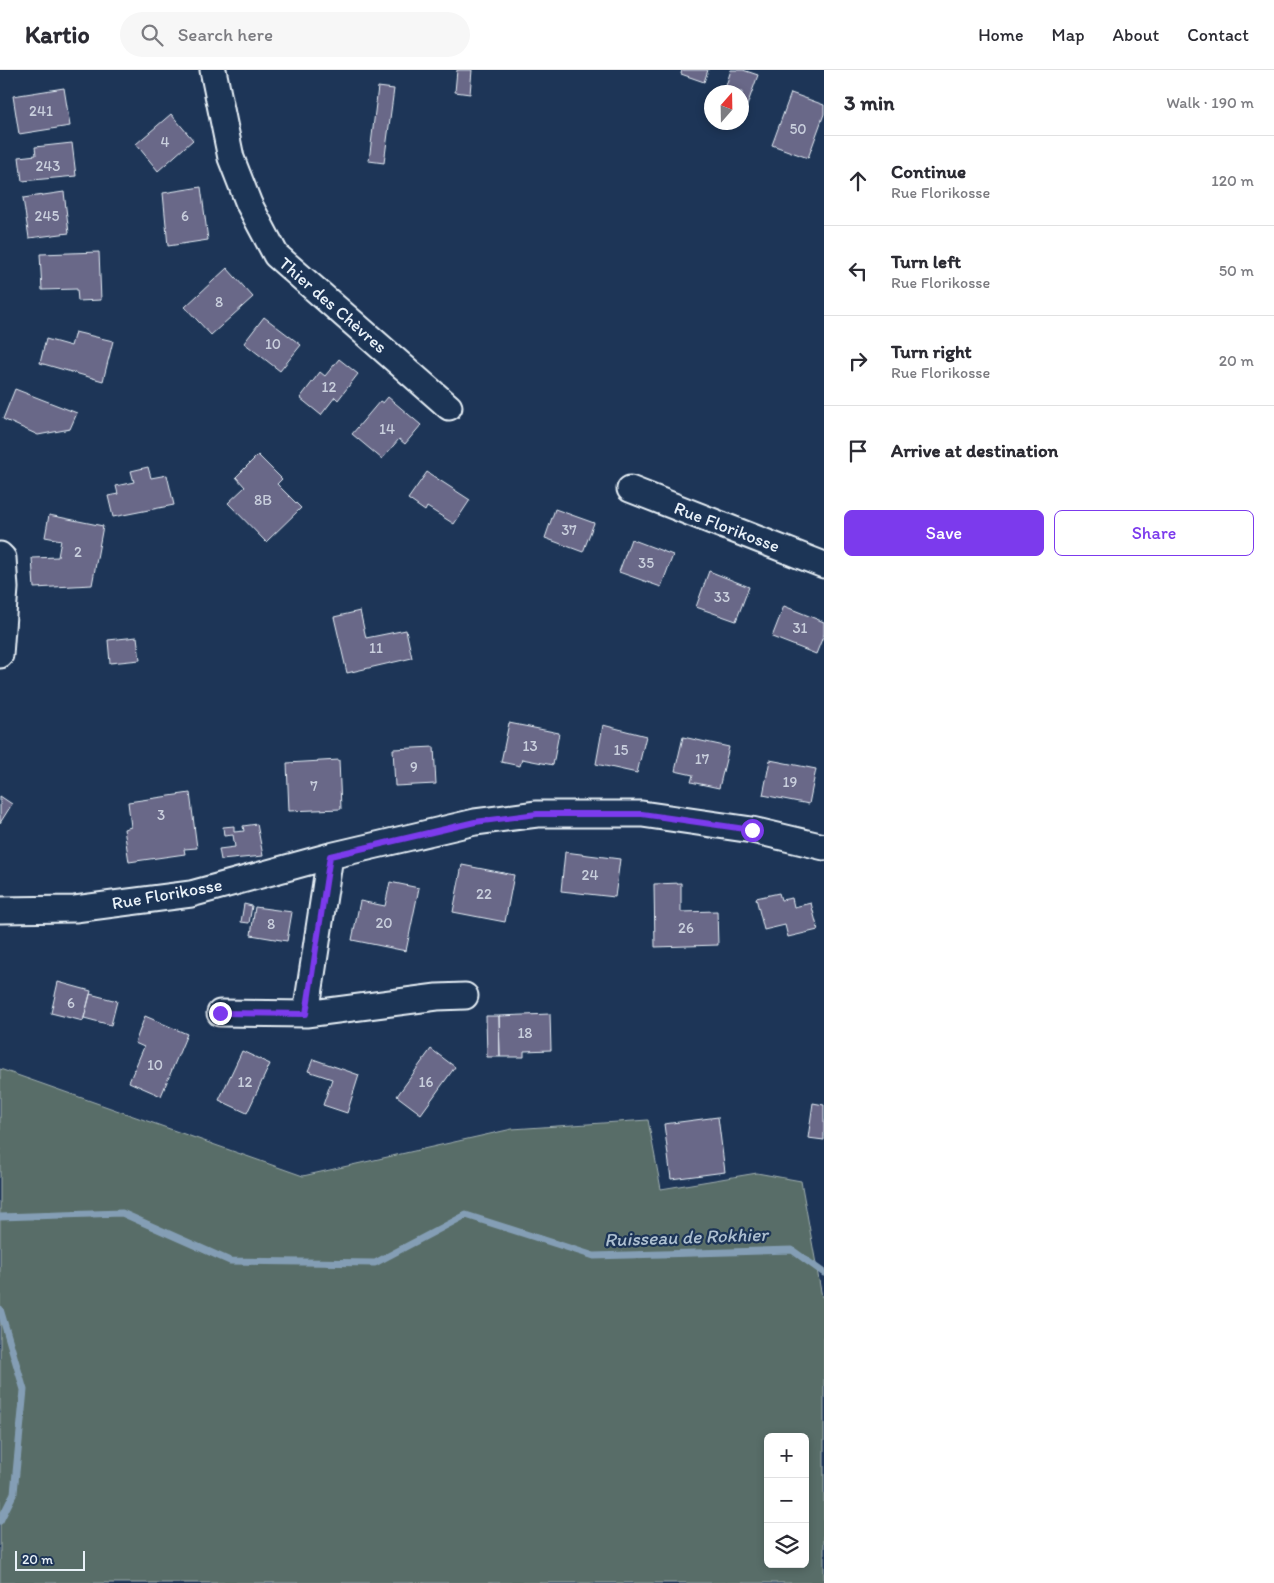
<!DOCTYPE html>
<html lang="en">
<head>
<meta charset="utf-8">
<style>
	:root { --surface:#fff; --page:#f7f7f7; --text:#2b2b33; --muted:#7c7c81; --line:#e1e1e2; --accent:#7c3aed }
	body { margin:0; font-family:Itim,sans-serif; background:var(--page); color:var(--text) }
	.controls { position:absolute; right:15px; bottom:15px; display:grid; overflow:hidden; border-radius:8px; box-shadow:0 2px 8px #0003 }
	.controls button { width:45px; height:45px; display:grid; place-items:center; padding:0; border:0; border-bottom:1px solid var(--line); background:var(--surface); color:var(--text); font:25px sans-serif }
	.compass { position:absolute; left:704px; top:15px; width:45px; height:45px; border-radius:50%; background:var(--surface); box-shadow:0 2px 8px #0003; rotate:20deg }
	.scale { position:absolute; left:15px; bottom:12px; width:70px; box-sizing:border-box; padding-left:5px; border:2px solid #e8f1f8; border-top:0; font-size:14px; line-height:18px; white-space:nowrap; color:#e8f1f8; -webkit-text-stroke:4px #1d3557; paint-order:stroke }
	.stop { position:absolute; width:15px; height:15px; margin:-11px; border:4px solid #7c3aed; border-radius:50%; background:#fff }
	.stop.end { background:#7c3aed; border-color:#fff; box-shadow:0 1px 5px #0008 }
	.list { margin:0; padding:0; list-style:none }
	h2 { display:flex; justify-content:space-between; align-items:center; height:65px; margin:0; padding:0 20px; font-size:21px }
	h2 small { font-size:16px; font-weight:400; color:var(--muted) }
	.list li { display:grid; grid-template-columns:32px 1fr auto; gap:15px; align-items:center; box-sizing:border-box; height:90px; padding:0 20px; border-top:1px solid var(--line) }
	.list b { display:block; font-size:19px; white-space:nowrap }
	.list p { margin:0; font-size:16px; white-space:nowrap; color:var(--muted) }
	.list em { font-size:16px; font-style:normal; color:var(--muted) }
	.actions { display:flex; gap:10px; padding:15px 20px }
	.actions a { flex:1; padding:11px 0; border:1px solid var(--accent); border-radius:8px; text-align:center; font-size:18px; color:var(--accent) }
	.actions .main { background:var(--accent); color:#fff }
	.icon { flex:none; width:28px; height:28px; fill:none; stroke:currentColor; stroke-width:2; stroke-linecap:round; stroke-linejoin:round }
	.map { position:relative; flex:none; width:824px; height:1513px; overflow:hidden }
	header { display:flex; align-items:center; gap:30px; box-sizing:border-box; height:70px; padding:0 25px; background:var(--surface); border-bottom:1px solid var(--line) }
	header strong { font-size:24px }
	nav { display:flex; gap:28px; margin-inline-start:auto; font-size:18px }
	.search { width:350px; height:45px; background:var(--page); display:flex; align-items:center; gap:12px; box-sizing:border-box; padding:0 18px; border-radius:28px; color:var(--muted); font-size:19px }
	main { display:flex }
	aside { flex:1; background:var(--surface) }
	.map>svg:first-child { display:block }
	.green { fill:#586d68; stroke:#a0afb0; fill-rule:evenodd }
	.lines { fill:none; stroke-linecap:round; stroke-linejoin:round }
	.stream { stroke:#849eb5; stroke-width:7 }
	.building { fill:#696788; stroke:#e8f1f8 }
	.street-casing { stroke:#e8f1f8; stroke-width:29 }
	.street { stroke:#1d3557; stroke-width:25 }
	.route { stroke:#7c3aed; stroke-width:6 }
	.labels { text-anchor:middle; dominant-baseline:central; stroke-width:4.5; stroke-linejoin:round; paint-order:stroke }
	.number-label { font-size:15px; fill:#c8cedc }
	.street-label { font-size:18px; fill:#e8f1f8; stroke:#1d3557 }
	.water-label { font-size:19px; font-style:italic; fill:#aec0d1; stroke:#1d3557 }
</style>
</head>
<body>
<header>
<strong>Kartio</strong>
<div class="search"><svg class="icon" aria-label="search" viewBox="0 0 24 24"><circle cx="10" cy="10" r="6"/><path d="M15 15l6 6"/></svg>Search here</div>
<nav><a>Home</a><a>Map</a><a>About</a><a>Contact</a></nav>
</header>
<main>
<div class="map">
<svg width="824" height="1513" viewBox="0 0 824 1513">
	<rect width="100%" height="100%" fill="#1d3557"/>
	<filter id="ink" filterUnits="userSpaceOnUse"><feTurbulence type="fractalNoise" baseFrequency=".02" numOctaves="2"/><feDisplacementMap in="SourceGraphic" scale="10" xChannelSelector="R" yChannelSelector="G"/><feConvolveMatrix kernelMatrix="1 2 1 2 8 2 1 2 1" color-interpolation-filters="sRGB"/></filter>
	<g filter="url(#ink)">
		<path class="green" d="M 0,999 L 303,1106 L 512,1059 L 648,1050 L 661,1119 L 757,1103 L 801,1111 L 822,1227 L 824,1228 L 824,1513 L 0,1513 ZM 768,1367 L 805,1367 L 805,1494 L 768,1494 Z"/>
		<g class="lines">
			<path class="stream" d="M 0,1147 L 122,1143 L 230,1191 L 375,1193 L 466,1145 L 594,1186 L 792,1180 L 824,1203
				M 0,1239 L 24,1320 L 14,1423 L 0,1451"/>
		</g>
		<path class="building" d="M 457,0 L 472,0 L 470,24 L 455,22 Z
			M 682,0 L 708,0 L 704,12 L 681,4 Z
			M 731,0 L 743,0 L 758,5 L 745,41 L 742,40 L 742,22 L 724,22 Z
			M 378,17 L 394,19 L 384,93 L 369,91 Z
			M 64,18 L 70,56 L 19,64 L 13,26 Z
			M 791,23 L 824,35 L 824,44 L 808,88 L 772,75 Z
			M 171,44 L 193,70 L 158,101 L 136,74 Z
			M 72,73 L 76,106 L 22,111 L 19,87 L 36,85 L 35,77 Z
			M 201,117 L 208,170 L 168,176 L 163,123 Z
			M 64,122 L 69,163 L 29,168 L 23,128 Z
			M 99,182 L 101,230 L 78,231 L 77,219 L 42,220 L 40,184 Z
			M 227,198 L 253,227 L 211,265 L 185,237 Z
			M 264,247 L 301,275 L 280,301 L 244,273 Z
			M 75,262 L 113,271 L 103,311 L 40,293 L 46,269 L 71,276 Z
			M 339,289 L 358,304 L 338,330 L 335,327 L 321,345 L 300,328 L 320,302 L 325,306 Z
			M 15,319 L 77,343 L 70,359 L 38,365 L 3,349 Z
			M 388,327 L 421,355 L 405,374 L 399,369 L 382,389 L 352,364 L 380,331 L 383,333 Z
			M 258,385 L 282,409 L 277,414 L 301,438 L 266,472 L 228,433 L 245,417 L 236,407 Z
			M 148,397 L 151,408 L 167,405 L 174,435 L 113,447 L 108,426 L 118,424 L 116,416 L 134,412 L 131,401 Z
			M 427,402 L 470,430 L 454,454 L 427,437 L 425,441 L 408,429 Z
			M 555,439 L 594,453 L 583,482 L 545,468 Z
			M 49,445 L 103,456 L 92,515 L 34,518 L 32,488 L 58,487 L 61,470 L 45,467 Z
			M 631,469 L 673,485 L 661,517 L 619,502 Z
			M 709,501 L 749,517 L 736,551 L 696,537 Z
			M 784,536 L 824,552 L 824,564 L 816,584 L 772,567 Z
			M 360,541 L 366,568 L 406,560 L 412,588 L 347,603 L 334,547 Z
			M 137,567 L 140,590 L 110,593 L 108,570 Z
			M 509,653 L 559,663 L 553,695 L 522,689 L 520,696 L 501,692 Z
			M 603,655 L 646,666 L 637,703 L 596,694 Z
			M 683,667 L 729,677 L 719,718 L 691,712 L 693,705 L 675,701 Z
			M 434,677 L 436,714 L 395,716 L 393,679 Z
			M 339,690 L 341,739 L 289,741 L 287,693 Z
			M 770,690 L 816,699 L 809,734 L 763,725 Z
			M 190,723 L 197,778 L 184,779 L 185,784 L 129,792 L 124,759 L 131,757 L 128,732 Z
			M 0,726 L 12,734 L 0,753 Z
			M 257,754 L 263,786 L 221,790 L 219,779 L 235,777 L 233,765 L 224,766 L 223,757 L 234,756 L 234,762 L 244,761 L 243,756 Z
			M 565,782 L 620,789 L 615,827 L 561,821 Z
			M 462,795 L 514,805 L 505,852 L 453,842 Z
			M 390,812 L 419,818 L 406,881 L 352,870 L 360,831 L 385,836 Z
			M 681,813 L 681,842 L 717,841 L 718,875 L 655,877 L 654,814 Z
			M 779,823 L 781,830 L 792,828 L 794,837 L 811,833 L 818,860 L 788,867 L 785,855 L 764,860 L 756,828 Z
			M 244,834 L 252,836 L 249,853 L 241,852 Z
			M 255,837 L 292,842 L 287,871 L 251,865 Z
			M 58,912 L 91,921 L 83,951 L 51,943 Z
			M 90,924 L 117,931 L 111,955 L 84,948 Z
			M 550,944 L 551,980 L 524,981 L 524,987 L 500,987 L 499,946 Z
			M 145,946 L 187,964 L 161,1026 L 129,1012 L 144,977 L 135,973 Z
			M 486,946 L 499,946 L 500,987 L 487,987 Z
			M 431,979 L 455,997 L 421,1044 L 397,1026 Z
			M 242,981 L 270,994 L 247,1043 L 219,1030 Z
			M 313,989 L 359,1005 L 347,1043 L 323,1035 L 332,1009 L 308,1001 Z
			M 813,1033 L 824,1035 L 824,1070 L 808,1068 Z
			M 718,1047 L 725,1102 L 671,1109 L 664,1054 Z"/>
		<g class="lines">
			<defs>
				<path id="street" d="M 213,0 L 231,88 L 249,134 L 276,185 L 449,337
					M 630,419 L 824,495
					M 0,485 L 3,488 L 5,518 L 0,585
					M 0,840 L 75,839 L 191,824 L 330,786 L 475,752 L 537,744 L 642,744 L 752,760 L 824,777
					M 220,943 L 306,944 L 437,927 L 465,926
					M 306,944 L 330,786"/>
			</defs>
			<use href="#street" class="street-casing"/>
			<use href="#street" class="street"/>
		</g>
	</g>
	<g class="lines" filter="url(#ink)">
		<path class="route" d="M 220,943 L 306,944 L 330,786 L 475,752 L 537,744 L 642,744 L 752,760"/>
	</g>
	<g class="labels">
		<g class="number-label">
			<text x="41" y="41">241</text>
			<text x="798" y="59">50</text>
			<text x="165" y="72">4</text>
			<text x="48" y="96">243</text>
			<text x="47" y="146">245</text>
			<text x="185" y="146">6</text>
			<text x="219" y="232">8</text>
			<text x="273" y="274">10</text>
			<text x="329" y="317">12</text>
			<text x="387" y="359">14</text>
			<text x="263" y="430">8B</text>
			<text x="569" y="460">37</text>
			<text x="78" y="482">2</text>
			<text x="646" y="493">35</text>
			<text x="722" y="527">33</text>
			<text x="800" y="558">31</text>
			<text x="376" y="578">11</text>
			<text x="530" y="676">13</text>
			<text x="621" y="680">15</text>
			<text x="702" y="689">17</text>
			<text x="414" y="697">9</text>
			<text x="790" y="712">19</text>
			<text x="314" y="716">7</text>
			<text x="161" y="745">3</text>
			<text x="590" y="805">24</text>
			<text x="484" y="824">22</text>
			<text x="384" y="853">20</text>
			<text x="271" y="854">8</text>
			<text x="686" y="858">26</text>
			<text x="71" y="933">6</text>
			<text x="525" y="963">18</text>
			<text x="155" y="995">10</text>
			<text x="245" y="1012">12</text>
			<text x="426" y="1012">16</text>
		</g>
		<g class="street-label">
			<text transform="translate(333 235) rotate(41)">Thier des Chèvres</text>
			<text transform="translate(727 457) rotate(21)">Rue Florikosse</text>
			<text transform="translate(167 824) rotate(-10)">Rue Florikosse</text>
		</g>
		<g class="water-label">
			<text transform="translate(686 1167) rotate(-2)">Ruisseau de Rokhier</text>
		</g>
	</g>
</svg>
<div class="controls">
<button>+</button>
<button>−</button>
<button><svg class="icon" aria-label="layers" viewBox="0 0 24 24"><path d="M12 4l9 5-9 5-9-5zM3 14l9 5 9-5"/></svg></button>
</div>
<svg class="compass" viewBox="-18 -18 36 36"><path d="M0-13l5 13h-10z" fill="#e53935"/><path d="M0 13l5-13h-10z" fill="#7c7c81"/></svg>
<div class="scale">20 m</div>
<div class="stop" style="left:752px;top:760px"></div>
<div class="stop end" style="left:220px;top:943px"></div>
</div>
<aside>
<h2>3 min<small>Walk · 190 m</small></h2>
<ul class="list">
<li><svg class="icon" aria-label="ahead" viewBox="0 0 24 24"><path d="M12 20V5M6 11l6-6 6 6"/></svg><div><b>Continue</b><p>Rue Florikosse</p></div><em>120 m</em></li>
<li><svg class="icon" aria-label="left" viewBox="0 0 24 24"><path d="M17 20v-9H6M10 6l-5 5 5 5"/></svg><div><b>Turn left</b><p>Rue Florikosse</p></div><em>50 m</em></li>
<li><svg class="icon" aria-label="right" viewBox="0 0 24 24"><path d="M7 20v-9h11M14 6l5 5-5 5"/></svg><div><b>Turn right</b><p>Rue Florikosse</p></div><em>20 m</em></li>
<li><svg class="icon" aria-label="arrive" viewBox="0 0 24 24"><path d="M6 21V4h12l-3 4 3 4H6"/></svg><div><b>Arrive at destination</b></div></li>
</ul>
<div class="actions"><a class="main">Save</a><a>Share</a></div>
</aside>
</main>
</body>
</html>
